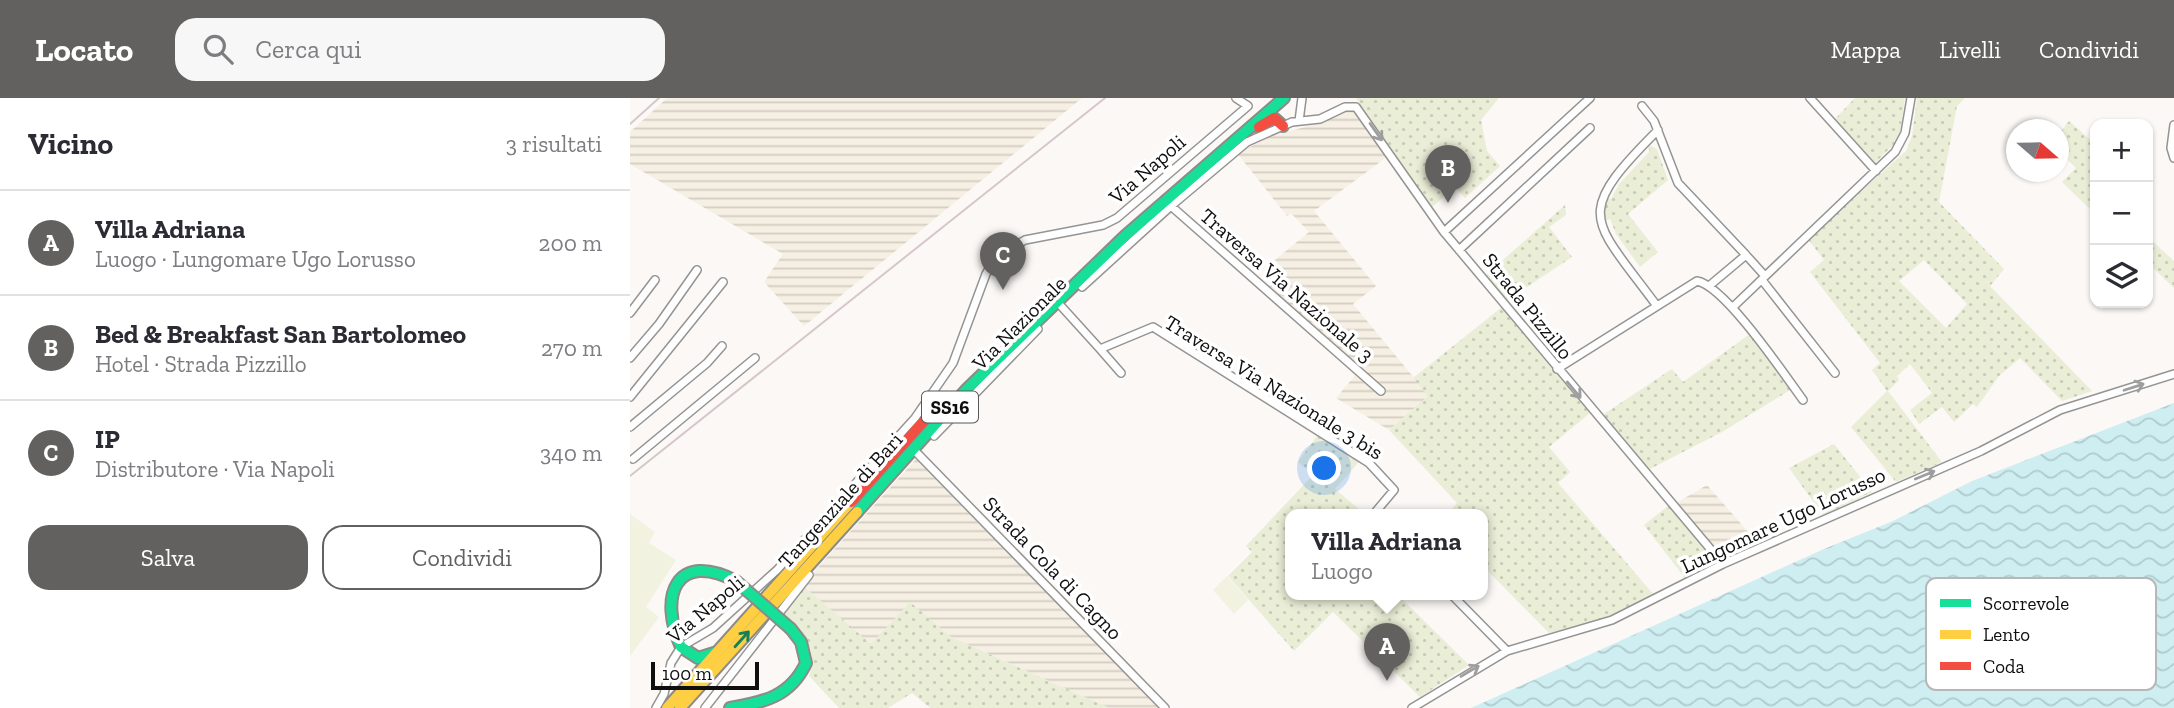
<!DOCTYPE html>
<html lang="it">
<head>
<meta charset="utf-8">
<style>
	:root { --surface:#fff; --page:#f7f7f7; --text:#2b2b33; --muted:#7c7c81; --line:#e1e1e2; --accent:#626160 }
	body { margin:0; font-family:"Zilla Slab",serif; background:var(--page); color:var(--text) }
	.controls { position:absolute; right:21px; top:21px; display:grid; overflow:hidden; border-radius:14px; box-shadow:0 2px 5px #0004 }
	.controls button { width:63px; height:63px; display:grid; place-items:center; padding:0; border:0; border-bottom:2px solid var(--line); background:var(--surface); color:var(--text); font:35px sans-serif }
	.compass { position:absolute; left:1376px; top:21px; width:63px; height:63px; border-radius:50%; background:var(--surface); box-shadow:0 2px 5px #0004; rotate:110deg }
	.scale { position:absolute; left:21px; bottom:18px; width:108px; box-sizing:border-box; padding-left:7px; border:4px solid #0f0f0f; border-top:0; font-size:19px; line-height:24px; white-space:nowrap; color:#0f0f0f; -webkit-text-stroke:5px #fff; paint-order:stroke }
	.you { position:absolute; left:695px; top:371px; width:24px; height:24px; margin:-18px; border:5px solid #fff; border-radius:50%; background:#1a73e8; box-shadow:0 0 0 10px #1a73e833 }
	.badge { display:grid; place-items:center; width:46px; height:46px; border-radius:50%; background:var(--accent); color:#fff; font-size:23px; font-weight:700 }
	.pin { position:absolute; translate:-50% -58px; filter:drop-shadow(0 2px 4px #0008) }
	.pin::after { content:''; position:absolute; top:37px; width:24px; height:21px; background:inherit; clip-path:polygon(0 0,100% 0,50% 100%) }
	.popup { position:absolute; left:655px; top:411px; width:203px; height:91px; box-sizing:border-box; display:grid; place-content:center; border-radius:14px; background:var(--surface); filter:drop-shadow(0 2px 5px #0005); font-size:23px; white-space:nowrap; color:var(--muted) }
	.popup b { font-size:26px; color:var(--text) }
	.popup::after { content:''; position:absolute; left:50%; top:100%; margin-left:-14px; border:14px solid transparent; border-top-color:var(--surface) }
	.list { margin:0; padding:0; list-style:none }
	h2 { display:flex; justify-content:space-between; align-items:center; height:91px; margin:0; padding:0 28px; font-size:30px }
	h2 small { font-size:23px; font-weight:400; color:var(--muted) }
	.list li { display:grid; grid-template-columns:46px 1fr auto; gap:21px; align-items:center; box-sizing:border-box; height:105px; padding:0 28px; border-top:2px solid var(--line) }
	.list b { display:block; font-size:26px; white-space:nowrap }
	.list p { margin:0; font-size:23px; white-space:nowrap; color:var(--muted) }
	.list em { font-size:23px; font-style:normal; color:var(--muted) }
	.actions { display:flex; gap:14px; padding:21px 28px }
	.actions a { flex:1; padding:16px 0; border:2px solid var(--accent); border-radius:21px; text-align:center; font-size:24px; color:var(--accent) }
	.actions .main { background:var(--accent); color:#fff }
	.icon { flex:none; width:38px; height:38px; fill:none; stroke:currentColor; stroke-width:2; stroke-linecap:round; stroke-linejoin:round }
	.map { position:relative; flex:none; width:1544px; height:610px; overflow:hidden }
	header { display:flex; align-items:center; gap:42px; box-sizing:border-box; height:98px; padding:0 35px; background:var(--accent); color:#fff }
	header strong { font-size:33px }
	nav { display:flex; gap:38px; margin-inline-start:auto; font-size:24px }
	.search { width:490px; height:63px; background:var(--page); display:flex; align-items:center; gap:18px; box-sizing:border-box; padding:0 24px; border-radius:21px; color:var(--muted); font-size:26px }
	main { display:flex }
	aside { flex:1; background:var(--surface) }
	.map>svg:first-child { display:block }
	.farmland { fill:url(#farmland-rules) }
	.grass { fill:url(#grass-dots); fill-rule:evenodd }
	.pitch { fill:#f2f2e0 }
	.water { fill:url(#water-waves) }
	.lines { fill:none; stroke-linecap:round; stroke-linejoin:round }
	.street-casing { stroke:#959493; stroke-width:10 }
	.fast-casing { stroke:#8c8b89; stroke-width:14 }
	.slow-casing { stroke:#8c8b89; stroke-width:14 }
	.jam-casing { stroke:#8c8b89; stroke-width:14 }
	.street { stroke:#fefefe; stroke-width:7 }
	.fast { stroke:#16e098; stroke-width:10 }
	.slow { stroke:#ffcf43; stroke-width:10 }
	.jam { stroke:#f24e42; stroke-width:10 }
	.rail { stroke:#d6c7ca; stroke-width:2 }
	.fast-bridge-casing { stroke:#8c8b89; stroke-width:14; stroke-linecap:butt }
	.fast-bridge { stroke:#16e098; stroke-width:10 }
	.oneway { stroke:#9e9e9e }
	.oneway2 { stroke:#13825a }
	.labels { text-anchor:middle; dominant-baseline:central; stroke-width:7; stroke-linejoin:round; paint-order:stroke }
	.shield { fill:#fff; stroke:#575757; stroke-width:2 }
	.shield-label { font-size:19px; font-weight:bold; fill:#0f0f0f }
	.street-label { font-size:21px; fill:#0f0f0f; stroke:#fff }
	.key { fill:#fff; stroke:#b7b7b7; stroke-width:2 }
	.key-label { font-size:19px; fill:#0f0f0f }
</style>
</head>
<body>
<header>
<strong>Locato</strong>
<div class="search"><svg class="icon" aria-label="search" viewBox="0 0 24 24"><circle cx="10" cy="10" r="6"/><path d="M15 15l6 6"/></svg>Cerca qui</div>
<nav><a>Mappa</a><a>Livelli</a><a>Condividi</a></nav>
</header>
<main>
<aside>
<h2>Vicino<small>3 risultati</small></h2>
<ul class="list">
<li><span class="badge">A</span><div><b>Villa Adriana</b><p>Luogo · Lungomare Ugo Lorusso</p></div><em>200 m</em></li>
<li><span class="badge">B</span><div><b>Bed &amp; Breakfast San Bartolomeo</b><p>Hotel · Strada Pizzillo</p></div><em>270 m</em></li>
<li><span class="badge">C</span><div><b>IP</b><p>Distributore · Via Napoli</p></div><em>340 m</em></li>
</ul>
<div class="actions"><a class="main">Salva</a><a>Condividi</a></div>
</aside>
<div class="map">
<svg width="1544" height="610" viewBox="0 0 1544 610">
	<defs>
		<pattern id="farmland-rules" width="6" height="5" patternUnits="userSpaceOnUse" patternTransform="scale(1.75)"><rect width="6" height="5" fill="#f6efe3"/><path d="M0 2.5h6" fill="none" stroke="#d2ccc2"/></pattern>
		<pattern id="grass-dots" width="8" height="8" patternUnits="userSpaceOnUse" patternTransform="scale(1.75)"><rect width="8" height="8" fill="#eaeed7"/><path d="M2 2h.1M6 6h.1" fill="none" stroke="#c8cbb7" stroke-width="1.8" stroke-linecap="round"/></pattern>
		<pattern id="water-waves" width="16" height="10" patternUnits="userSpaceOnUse" patternTransform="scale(1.75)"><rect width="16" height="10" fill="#ceeef2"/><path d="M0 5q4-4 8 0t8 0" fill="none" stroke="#b0cbce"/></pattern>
	</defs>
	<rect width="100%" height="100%" fill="#fbf8f5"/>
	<path class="farmland" d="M 37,0 L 452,0 L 174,228 L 134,184 L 153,156 L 0,66 L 0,34 Z
		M 723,11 L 758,58 L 684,113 L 746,188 L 723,206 L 799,298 L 759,332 L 706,300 L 727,275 L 636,191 L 656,174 L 645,162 L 679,134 L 661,115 L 657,118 L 607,55 L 644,37 L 683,27 Z
		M 286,361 L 397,475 L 529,610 L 479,610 L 321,539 L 280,505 L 241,547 L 172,487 Z
		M 1077,387 L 1127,444 L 1092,459 L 1046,405 Z"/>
	<path class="grass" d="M 726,0 L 869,0 L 851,22 L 857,53 L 870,68 L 835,100 L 825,89 L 801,110 Z
		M 1225,0 L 1275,0 L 1269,41 L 1245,65 L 1205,21 Z
		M 1287,0 L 1335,0 L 1327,8 L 1309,104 L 1374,171 L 1360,188 L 1462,293 L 1432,303 L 1390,260 L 1369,278 L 1347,309 L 1343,306 L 1324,324 L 1312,309 L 1289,326 L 1280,312 L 1302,295 L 1280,266 L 1267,278 L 1269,282 L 1258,293 L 1312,364 L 1266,384 L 1221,329 L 1257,293 L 1242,272 L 1250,265 L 1180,174 L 1194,162 L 1178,141 L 1276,53 L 1282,38 ZM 1294,162 L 1337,206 L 1316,230 L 1269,183 Z
		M 1439,23 L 1465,46 L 1465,116 L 1432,84 L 1446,70 L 1429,53 L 1429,36 Z
		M 1021,48 L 1027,51 L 1038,82 L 998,116 L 1028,154 L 1010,169 L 986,136 L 980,121 L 974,122 L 976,100 L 981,101 L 989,86 L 1020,53 L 1017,49 Z
		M 935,107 L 936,117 L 919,129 L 942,159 L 876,203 L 856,177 Z
		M 1518,139 L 1544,163 L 1544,190 L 1518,165 Z
		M 872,209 L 960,315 L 919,349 L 940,374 L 928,385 L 1024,497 L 972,523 L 919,535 L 853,468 L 853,417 L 817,417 L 827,405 L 759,332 L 798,298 L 783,280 Z
		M 1120,236 L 1162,291 L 1092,334 L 1018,372 L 971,318 L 1042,271 L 1053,284 Z
		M 687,338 L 729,364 L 705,391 L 736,417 L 661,417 L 661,497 L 768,497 L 839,567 L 790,599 L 703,514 L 664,553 L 598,478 L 622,454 L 616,448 L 683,377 L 668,364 Z
		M 1204,346 L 1242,394 L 1193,417 L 1159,370 Z
		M 1038,408 L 1085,463 L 1055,480 L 1014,427 Z
		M 172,487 L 241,546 L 280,504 L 321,539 L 479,610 L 300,610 L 282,595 L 258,610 L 209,610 L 179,578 C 190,549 170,531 150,513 Z"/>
	<path class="pitch" d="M 0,416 L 25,434 L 19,445 L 46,462 L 16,509 L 29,519 L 0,558 Z
		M 597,478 L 618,502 L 604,516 L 583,492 Z"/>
	<path class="water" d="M 1544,305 L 1544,610 L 841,610 L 1194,451 L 1263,423 L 1342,383 Z"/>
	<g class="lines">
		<defs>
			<path id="street" d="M 1180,0 L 1246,73
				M 1012,8 L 1024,23 L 1048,85 L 1116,157
				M 669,23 L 672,0
				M 1544,27 L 1541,50 L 1544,60
				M 541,108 L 751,293
				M 814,134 L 960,0
				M 829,152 L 960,30
				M 1132,182 L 1205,275
				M 1079,188 L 1116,157 L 1135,178
				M 452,189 L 541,108 L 617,44 L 662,24 L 690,21 L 715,9 L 726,9 L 814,134 L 1093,466
				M 431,208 L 470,251 L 523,229 L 739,365 L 764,392 L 743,417
				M 1027,208 C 961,119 942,118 1028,32
				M 1103,209 L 1265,54 L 1275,35 L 1281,0
				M 0,215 L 25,182
				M 470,251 L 491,275
				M 0,260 L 29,226 L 67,172
				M 927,271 L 1067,183 C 1095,188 1154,276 1173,302
				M 0,299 L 93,184
				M 0,329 L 77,265 L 92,248
				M 304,338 L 408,231
				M 287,355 L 535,610
				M 3,361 L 125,260
				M 822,497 L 877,553
				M 26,610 L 34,596 L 41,565 L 51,549 L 83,530 L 147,472 L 285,320 L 323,265 L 356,176 L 366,159 L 395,142 L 473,127 L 487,120 L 618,8 L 606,0
				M 75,610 L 179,477
				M 782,610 L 877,553 L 982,522 L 1093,466 L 1351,353 L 1430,312 L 1544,276"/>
			<path id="fast" d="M 227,414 L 337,291 L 495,138 L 654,0
				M 51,549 C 28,498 46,452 106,483
				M 51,549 L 68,560 L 84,555
				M 100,610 C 134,604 160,599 176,565 L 171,544 L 161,531"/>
			<path id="slow" d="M 37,610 L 221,404
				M 50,610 L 227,414"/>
			<path id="jam" d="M 629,29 L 644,20 L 653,28
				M 221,404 L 310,305"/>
		</defs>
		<use href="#street" class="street-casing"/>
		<use href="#fast" class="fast-casing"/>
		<use href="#slow" class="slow-casing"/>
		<use href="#jam" class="jam-casing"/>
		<use href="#street" class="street"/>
		<use href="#fast" class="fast"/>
		<use href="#slow" class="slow"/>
		<use href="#jam" class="jam"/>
		<path class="rail" d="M 0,26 L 29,0
			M 0,378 L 475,0"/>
		<defs>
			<path id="fast-bridge" d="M 106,483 L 161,531"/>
		</defs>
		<use href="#fast-bridge" class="fast-bridge-casing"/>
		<use href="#fast-bridge" class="fast-bridge"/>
	</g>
	<defs><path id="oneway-shaft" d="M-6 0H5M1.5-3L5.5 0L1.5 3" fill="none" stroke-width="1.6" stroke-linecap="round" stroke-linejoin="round" transform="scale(1.75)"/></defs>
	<g class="oneway">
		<use href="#oneway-shaft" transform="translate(746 34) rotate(55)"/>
		<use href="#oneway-shaft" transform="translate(1504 289) rotate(-18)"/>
		<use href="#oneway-shaft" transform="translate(944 292) rotate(50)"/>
		<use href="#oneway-shaft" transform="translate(1295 377) rotate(-22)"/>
		<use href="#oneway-shaft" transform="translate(840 573) rotate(-31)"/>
	</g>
	<use class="oneway2" href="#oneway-shaft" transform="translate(112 541) rotate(-48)"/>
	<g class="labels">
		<rect class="shield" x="292" y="293.5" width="56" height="31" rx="5"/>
		<g class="shield-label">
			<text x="320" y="309">SS16</text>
		</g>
		<g class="street-label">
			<text transform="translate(517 71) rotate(-41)">Via Napoli</text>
			<text transform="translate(657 187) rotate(41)">Traversa Via Nazionale 3</text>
			<text transform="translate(898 208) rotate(51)">Strada Pizzillo</text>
			<text transform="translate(389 225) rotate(-45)">Via Nazionale</text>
			<text transform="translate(644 289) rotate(32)">Traversa Via Nazionale 3 bis</text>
			<text transform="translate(210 402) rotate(-48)">Tangenziale di Bari</text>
			<text transform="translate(1153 422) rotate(-25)">Lungomare Ugo Lorusso</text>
			<text transform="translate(423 470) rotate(46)">Strada Cola di Cagno</text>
			<text transform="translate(75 511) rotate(-40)">Via Napoli</text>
		</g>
	</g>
	<rect x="1296" y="480" width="230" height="112" rx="10" class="key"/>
	<rect x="1310" y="501" width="31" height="8" fill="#16e098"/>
	<rect x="1310" y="532" width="31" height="9" fill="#ffcf43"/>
	<rect x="1310" y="564" width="31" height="8" fill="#f24e42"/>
	<g class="key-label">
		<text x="1353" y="512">Scorrevole</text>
		<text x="1353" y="543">Lento</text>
		<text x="1353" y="575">Coda</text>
	</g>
</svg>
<div class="controls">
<button>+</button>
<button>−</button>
<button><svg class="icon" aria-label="layers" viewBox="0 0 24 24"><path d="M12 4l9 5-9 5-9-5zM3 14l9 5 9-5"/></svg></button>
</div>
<svg class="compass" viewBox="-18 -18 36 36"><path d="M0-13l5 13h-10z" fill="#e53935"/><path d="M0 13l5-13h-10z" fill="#7c7c81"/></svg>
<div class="scale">100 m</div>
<div class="you"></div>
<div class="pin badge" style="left:757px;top:583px">A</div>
<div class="popup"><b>Villa Adriana</b>Luogo</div>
<div class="pin badge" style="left:818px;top:105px">B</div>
<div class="pin badge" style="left:373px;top:192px">C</div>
</div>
</main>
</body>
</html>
